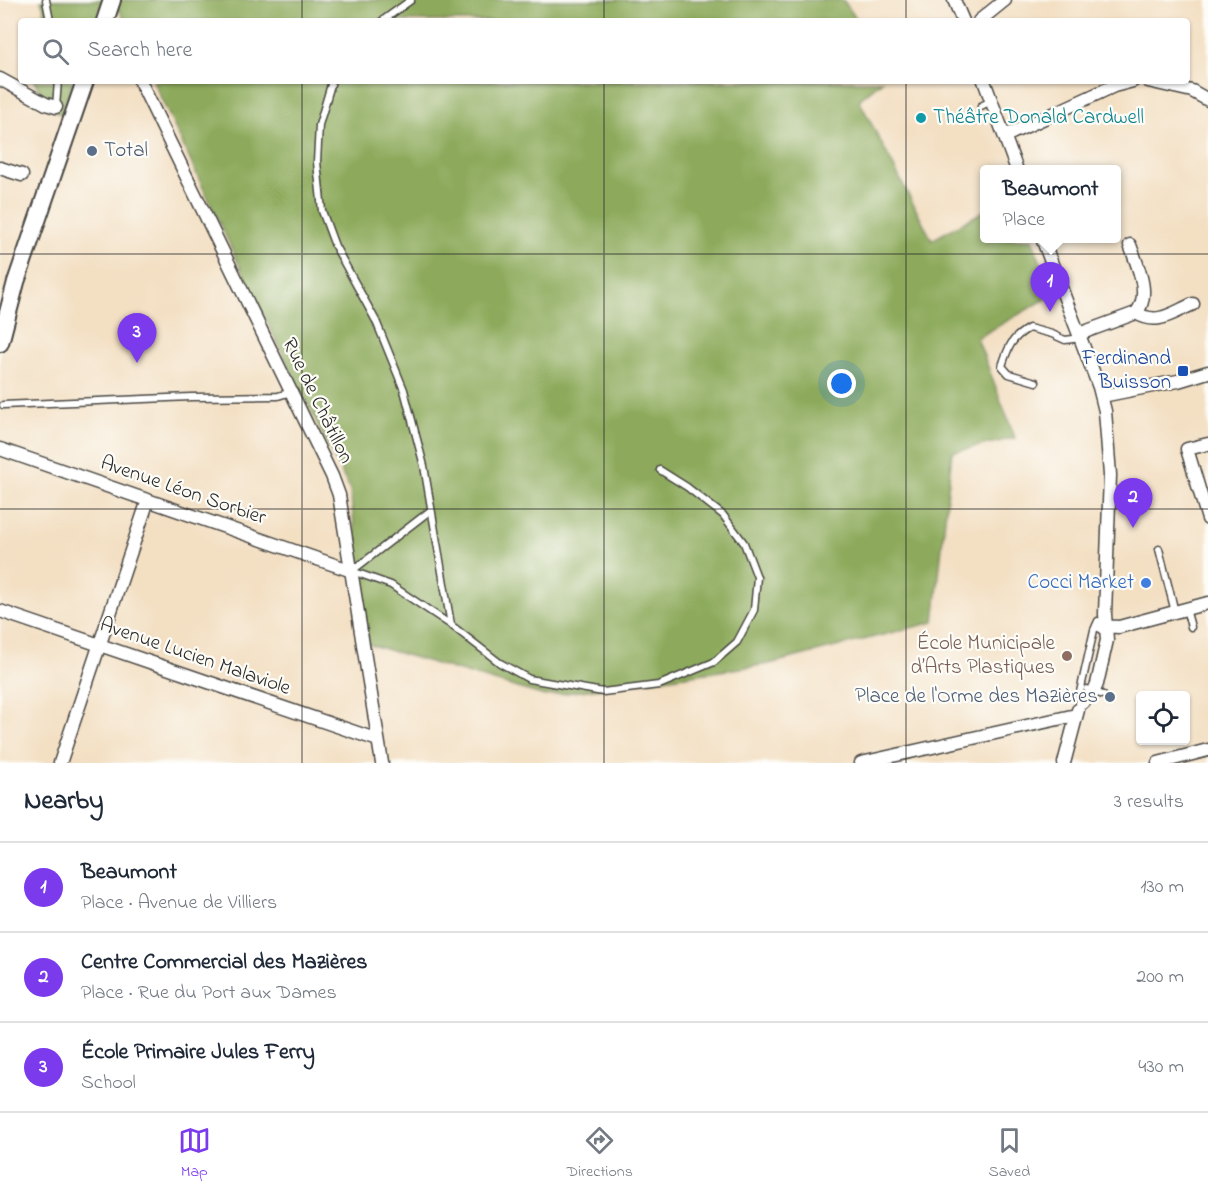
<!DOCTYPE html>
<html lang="en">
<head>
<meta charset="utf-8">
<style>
	:root { --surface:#fff; --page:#f6f6f7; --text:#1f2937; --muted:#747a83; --line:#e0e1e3; --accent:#7c3aed }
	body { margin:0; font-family:"Indie Flower",sans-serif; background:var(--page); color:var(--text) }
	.controls { position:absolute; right:18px; bottom:18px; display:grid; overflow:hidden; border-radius:6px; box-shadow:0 2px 4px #0004 }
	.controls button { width:54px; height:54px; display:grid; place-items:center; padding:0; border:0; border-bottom:2px solid var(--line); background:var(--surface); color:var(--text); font:30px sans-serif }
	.you { position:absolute; left:842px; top:384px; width:21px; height:21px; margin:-15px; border:4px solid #fff; border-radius:50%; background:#1a73e8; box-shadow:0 0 0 9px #1a73e833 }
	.badge { display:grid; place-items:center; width:39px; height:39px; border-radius:50%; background:var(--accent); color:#fff; font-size:20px; font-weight:700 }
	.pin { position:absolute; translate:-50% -50px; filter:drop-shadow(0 2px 3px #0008) }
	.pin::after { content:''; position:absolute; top:32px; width:21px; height:18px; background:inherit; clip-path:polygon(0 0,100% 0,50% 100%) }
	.popup { position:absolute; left:980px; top:165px; width:141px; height:78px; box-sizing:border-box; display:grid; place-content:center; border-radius:6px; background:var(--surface); filter:drop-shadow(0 2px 4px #0005); font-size:20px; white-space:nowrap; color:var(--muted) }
	.popup b { font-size:22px; color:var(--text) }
	.popup::after { content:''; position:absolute; left:50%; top:100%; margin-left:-12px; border:12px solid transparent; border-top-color:var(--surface) }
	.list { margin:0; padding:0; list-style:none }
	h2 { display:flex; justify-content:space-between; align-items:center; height:78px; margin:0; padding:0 24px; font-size:26px }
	h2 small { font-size:20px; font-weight:400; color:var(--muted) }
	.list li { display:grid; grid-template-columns:39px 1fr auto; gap:18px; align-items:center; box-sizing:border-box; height:90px; padding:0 24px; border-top:2px solid var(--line) }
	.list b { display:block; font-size:22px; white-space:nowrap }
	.list p { margin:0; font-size:20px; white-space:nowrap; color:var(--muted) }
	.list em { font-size:20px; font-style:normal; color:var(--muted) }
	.icon { flex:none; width:33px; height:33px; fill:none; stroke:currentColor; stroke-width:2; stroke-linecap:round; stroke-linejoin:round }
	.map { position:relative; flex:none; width:1208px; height:763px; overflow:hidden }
	.search { position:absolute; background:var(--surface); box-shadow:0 2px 4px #0004; left:18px; right:18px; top:18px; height:66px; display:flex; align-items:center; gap:15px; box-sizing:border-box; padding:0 21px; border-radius:6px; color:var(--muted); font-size:22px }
	.sheet { height:348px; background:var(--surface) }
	nav { display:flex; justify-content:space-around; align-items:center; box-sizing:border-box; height:84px; border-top:2px solid var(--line); background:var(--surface); font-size:16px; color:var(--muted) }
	nav a { display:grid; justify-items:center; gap:3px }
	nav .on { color:var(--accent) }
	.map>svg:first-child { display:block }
	.forest { fill:#8daa5c; stroke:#5c6a44; stroke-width:1.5 }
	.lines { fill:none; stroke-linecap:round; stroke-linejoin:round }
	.service-casing { stroke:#494642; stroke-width:9 }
	.minor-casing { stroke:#494642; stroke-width:15 }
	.secondary-casing { stroke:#494642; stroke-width:20 }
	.service { stroke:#fff; stroke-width:6 }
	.minor { stroke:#fff; stroke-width:12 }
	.secondary { stroke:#fff; stroke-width:16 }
	.grid { fill:none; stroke:#2b2b2b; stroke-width:1.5; stroke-opacity:0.55 }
	.culture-dot { fill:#0f9aa8; stroke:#fdfcf7; stroke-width:2 }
	.service-dot { fill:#5c6f8a; stroke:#fdfcf7; stroke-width:2 }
	.transit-dot { fill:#1a4fb4; stroke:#fdfcf7; stroke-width:2 }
	.shop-dot { fill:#3f7fe0; stroke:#fdfcf7; stroke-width:2 }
	.education-dot { fill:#8d6e63; stroke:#fdfcf7; stroke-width:2 }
	.labels { text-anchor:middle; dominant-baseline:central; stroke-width:4.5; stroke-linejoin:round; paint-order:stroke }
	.culture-label { font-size:21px; fill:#0d838f; stroke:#fdfcf7; text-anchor:start }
	.service-label { font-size:21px; fill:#4e5e75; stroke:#fdfcf7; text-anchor:start }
	.transit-label { font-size:21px; fill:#164399; stroke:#fdfcf7; text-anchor:end }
	.street-label { font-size:21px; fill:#2b2b2b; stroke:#fdfcf7 }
	.shop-label { font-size:21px; fill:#366cbe; stroke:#fdfcf7; text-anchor:end }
	.education-label { font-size:21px; fill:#785e54; stroke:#fdfcf7; text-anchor:end }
</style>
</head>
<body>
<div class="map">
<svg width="1208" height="763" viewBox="0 0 1208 763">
	<rect width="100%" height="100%" fill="#fdfcf7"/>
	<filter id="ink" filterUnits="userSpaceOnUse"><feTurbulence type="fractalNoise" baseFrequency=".0167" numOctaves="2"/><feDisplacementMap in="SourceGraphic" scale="12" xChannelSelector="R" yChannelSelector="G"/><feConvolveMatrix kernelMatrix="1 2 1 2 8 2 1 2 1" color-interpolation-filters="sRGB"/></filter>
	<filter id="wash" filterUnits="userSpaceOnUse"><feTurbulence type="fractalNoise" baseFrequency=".008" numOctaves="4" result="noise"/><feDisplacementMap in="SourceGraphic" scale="24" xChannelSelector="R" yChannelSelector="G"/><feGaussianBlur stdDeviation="1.35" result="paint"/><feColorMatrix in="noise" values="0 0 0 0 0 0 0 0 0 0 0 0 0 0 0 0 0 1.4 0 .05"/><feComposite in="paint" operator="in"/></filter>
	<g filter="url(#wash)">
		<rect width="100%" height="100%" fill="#f3dfc2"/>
		<path class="forest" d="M 41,0 L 843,0 L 858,21 L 125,21 L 119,10 L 102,4 L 95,21 L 43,21 L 44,9 Z
			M 34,81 L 73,81 L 61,115 L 48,105 Z
			M 153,81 L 882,81 L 859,100 L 932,240 L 984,211 L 984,238 L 1032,239 L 1053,295 L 977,338 L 1015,438 L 952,452 L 934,622 L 769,664 L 545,696 L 368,644 L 350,490 L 241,269 Z"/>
	</g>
	<g filter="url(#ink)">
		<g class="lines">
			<defs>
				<path id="service" d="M 46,0 L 50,21
					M 382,21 L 411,0
					M 332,81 L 319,125 L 317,162 L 322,211 L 335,246 L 376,321 L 404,390 L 424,466 L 451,625 L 500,663 L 529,679 L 603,692 L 659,685 L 714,662 L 737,642 L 754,610 L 757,577 L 744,543 L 723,515 L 687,487 L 660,470
					M 981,106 L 991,101
					M 56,107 L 58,81
					M 1036,382 L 1009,374 L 1002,366 C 1008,348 1011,338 1029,328 L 1052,334 L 1065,340 L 1081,338
					M 3,405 L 191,397 L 278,396 L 291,392
					M 1159,549 L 1175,612
					M 352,571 L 391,585 L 451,625
					M 352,571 L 431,510
					M 1186,609 L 1191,627
					M 1087,689 L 1103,695
					M 1082,703 L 1080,692 L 1094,630 L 1098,621"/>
				<path id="minor" d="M 954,0 L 963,21
					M 979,21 L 1005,0
					M 0,79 L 46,104 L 56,107
					M 140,81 L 332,476 L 339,495 L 382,763
					M 984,81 L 1017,170
					M 1148,81 L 1192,91 L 1208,100
					M 1005,136 L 1114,86 L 1133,81
					M 0,168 L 22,175
					M 1042,238 L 1099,387 L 1105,411 L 1110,475 L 1105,614 L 1107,640 L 1097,684 L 1093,693 L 1082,703
					M 1136,313 C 1158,326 1172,313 1193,304
					M 1079,334 L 1136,313 C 1152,295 1137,265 1130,245
					M 1102,396 L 1178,381 L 1208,372
					M 1208,444 L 1187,449 L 1208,519
					M 0,449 L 352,571
					M 0,611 L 378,740
					M 1101,626 L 1119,627 L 1208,603
					M 60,763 L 148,500
					M 861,763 L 1076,715
					M 1064,763 L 1078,710
					M 1158,763 L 1208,750"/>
				<path id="secondary" d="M 105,21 L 112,0
					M 0,343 L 16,282 L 85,81"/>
			</defs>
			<use href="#service" class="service-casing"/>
			<use href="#minor" class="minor-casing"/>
			<use href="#secondary" class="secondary-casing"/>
			<use href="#service" class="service"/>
			<use href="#minor" class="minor"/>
			<use href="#secondary" class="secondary"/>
		</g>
	</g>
	<path class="grid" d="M 302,0 L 302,21M 604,0 L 604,21M 906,0 L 906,21M 302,81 L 302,763M 604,81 L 604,763M 906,81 L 906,763M 0,254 L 1208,254M 0,509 L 1208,509"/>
	<circle class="culture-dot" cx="921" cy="118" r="6"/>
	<g class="service-dot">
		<circle cx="92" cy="151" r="6"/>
		<circle cx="1110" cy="697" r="6"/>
	</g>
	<rect class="transit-dot" x="1177" y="365" width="12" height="12" rx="3"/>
	<circle class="shop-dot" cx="1146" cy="583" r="6"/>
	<circle class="education-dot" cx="1067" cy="656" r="6"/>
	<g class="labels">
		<g class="culture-label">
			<text x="933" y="118">Théâtre Donald Cardwell</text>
		</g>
		<g class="service-label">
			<text x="104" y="151">Total</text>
			<text x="1098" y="697" text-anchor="end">Place de l'Orme des Mazières</text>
		</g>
		<g class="transit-label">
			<text x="1171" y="359">Ferdinand<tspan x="1171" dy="24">Buisson</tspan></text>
		</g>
		<g class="street-label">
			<text transform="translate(317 401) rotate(64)">Rue de Châtillon</text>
			<text transform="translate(183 491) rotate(19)">Avenue Léon Sorbier</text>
			<text transform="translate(195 657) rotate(19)">Avenue Lucien Malaviole</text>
		</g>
		<g class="shop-label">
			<text x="1134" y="583">Cocci Market</text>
		</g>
		<g class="education-label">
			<text x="1055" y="644">École Municipale<tspan x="1055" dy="24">d’Arts Plastiques</tspan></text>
		</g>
	</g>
</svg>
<div class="controls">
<button><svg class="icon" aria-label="locate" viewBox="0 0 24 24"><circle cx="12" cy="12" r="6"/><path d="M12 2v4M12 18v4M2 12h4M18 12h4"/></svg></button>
</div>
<div class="you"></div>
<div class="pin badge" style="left:1050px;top:312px">1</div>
<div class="popup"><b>Beaumont</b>Place</div>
<div class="pin badge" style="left:1133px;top:528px">2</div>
<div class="pin badge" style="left:137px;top:363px">3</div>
<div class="search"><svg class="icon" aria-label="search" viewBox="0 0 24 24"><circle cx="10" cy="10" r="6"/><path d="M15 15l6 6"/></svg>Search here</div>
</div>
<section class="sheet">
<h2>Nearby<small>3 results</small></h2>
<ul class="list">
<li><span class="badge">1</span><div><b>Beaumont</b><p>Place · Avenue de Villiers</p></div><em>130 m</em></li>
<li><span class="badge">2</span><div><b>Centre Commercial des Mazières</b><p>Place · Rue du Port aux Dames</p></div><em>200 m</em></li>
<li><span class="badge">3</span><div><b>École Primaire Jules Ferry</b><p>School</p></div><em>430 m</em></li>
</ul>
</section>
<nav>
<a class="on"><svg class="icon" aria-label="map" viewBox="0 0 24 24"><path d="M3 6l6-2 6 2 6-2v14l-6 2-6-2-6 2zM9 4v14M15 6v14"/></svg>Map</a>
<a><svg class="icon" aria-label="directions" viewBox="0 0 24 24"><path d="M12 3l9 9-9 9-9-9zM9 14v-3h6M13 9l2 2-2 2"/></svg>Directions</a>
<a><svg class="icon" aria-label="saved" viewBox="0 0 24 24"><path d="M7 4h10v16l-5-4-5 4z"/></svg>Saved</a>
</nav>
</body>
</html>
